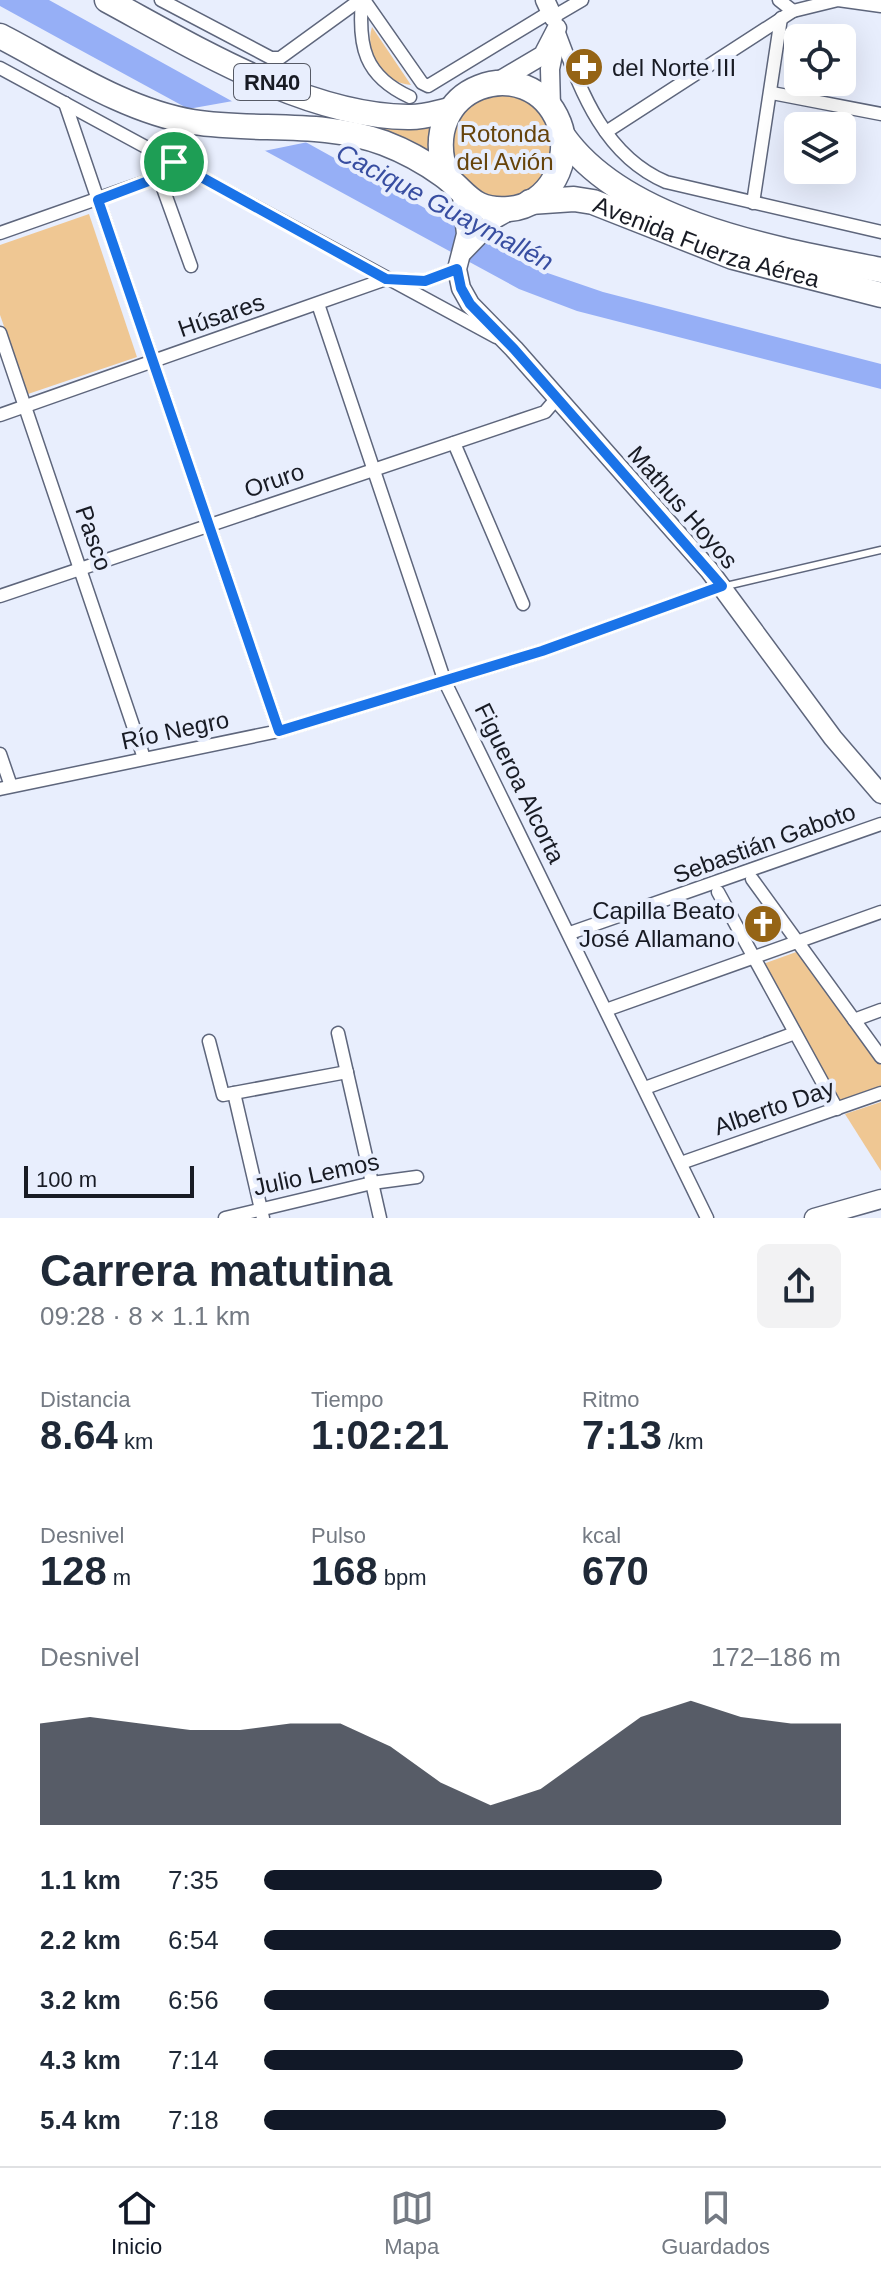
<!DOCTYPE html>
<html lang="es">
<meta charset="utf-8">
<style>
body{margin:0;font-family:Arial,sans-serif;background:#f2f2f3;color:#1f2937;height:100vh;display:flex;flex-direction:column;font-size:30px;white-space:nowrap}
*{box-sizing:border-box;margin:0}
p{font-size:26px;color:#747a83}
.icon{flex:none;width:44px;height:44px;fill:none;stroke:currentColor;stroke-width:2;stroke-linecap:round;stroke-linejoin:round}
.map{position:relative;height:1218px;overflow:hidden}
.drawer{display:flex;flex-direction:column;background:#fff;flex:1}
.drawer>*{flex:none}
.tools{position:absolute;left:784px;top:24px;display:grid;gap:16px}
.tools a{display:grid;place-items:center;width:72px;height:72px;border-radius:12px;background:#fff;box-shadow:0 8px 32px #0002;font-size:40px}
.scale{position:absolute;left:24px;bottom:20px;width:170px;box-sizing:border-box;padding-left:8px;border:4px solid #181b24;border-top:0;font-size:22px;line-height:28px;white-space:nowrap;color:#181b24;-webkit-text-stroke:6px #e8eefd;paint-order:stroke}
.pin{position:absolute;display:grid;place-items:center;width:68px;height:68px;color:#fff;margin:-34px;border:4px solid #fff;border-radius:50%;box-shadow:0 2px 8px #0007}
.round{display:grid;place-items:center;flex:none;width:84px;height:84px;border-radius:12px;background:#f2f2f3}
.head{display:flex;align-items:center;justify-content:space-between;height:136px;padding:0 40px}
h1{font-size:44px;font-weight:700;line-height:60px}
.metrics{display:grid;grid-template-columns:repeat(3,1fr);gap:12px;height:136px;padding:8px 40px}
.metrics div{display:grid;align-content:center}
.metrics b{font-size:40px;font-weight:700}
.metrics small{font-size:22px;font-weight:400}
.metrics p{font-size:22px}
.chart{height:224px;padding:16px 40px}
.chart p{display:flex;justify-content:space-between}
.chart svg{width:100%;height:144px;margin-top:8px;fill:#111827;opacity:.7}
ul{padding:0 40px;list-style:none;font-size:26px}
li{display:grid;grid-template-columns:128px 96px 1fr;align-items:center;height:60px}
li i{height:20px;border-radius:10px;background:#111827}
.tabs{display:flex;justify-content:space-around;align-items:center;height:112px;border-top:2px solid #e0e1e3;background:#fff;font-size:22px;color:#747a83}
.tabs a{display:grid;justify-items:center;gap:4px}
.tabs .selected{color:#111827}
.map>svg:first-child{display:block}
.green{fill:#efc793}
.water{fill:#96aff6}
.pier{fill:#e8eefd}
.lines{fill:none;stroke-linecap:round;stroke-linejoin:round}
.lane-casing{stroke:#5e667c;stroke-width:9}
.street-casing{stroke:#5e667c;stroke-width:15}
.secondary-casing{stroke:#5e667c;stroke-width:21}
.highway-casing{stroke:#5e667c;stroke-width:27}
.lane{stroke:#fff;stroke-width:6}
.street{stroke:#fff;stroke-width:12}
.secondary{stroke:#fff;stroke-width:18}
.highway{stroke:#fff;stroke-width:24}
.route-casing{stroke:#fff;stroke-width:16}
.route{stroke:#1a73e8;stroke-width:10}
.labels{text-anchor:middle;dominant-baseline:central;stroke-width:8;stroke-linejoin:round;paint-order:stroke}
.shield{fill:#e8eefd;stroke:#565a65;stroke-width:2}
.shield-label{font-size:22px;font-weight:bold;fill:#181b24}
.poi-label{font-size:24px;fill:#181b24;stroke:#e8eefd;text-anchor:start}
.park-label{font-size:24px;fill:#66430b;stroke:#e8eefd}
.street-label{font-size:24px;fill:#181b24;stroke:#e8eefd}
.water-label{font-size:26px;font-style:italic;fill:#384ea1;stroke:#e8eefd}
</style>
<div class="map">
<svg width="881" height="1218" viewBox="0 0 881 1218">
<rect width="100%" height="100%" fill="#e8eefd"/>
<!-- green -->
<g class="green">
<path d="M372 27 411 85C383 83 364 53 372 27Z"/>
<path d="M507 93 542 108 559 155 525 198C515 198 497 202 487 198 448 183 440 131 471 105 481 96 494 95 507 93Z"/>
<path d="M439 118 432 152 375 126Z"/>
<path d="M89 214 137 357 28 394 0 315V245Z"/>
<path d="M799 951 881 1065V1092L840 1106 763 964Z"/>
<path d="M881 1102V1171L845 1114Z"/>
</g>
<!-- water -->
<path class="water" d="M0 0H49L533 268 603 292 881 364V389L577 311 519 289 71 45 0 6Z"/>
<!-- pier -->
<path class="pier" d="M233 101 308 142 264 151 188 109Z"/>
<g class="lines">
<defs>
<path id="lane" d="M726 586 881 550"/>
<g id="street">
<path d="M161 0 271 58H280L360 0"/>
<path d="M362 0C358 46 364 76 410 97"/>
<path d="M364 0 422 83 428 86 550 12"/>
<path d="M582 0 553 17C577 79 598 153 666 182L881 232"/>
<path d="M779 0 793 11"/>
<path d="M0 68 496 337"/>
<path d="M772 93 881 114"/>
<path d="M65 103 279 731"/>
<path d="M606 132 793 11 838 0 881 6"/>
<path d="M159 177 191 266"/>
<path d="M753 203 781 18"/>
<path d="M0 233 159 177 174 162"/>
<path d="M318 304 445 682 707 1218"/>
<path d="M0 333 144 758"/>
<path d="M0 415 386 279 425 281 457 269"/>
<path d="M454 443 523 604"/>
<path d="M0 596 545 412 557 398"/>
<path d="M0 754 11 786"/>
<path d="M0 789 279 731 542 651 722 586"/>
<path d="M752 879 881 1057"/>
<path d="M718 892 837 1109"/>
<path d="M570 933 881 824"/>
<path d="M606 1010 881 912"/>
<path d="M854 1020 881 1010"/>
<path d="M338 1033 380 1218"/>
<path d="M209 1041 223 1095 347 1072"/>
<path d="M645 1088 795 1033"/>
<path d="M234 1093 263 1218"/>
<path d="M681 1163 881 1093"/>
<path d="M225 1218 372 1183 417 1177"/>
</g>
<g id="secondary">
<path d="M545 0 553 17"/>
<path d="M494 84 543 55 557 28"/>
<path d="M551 108 550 69 555 44"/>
<path d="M462 196 466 234 457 269 461 288 470 304 514 349 709 570 833 738 881 794"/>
<path d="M463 252 495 219 511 210"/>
<path d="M814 1218 881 1199"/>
</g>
<g id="highway">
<path d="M107 0C194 47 306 116 408 117 421 118 436 113 450 110"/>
<path d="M0 36C60 67 125 111 193 122 257 132 322 120 384 143 405 151 425 162 443 175 467 192 471 212 509 209 550 206 573 159 559 123 530 49 413 84 447 177"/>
<path d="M563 136C626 225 780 250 881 270"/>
<path id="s1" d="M530 202 574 199 593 202 733 257 881 295"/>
</g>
</defs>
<!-- lane casing -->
<use href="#lane" class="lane-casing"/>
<!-- street casing -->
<use href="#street" class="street-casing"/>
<!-- secondary casing -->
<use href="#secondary" class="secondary-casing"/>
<!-- highway casing -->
<use href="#highway" class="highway-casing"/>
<!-- lane -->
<use href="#lane" class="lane"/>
<!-- street -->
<use href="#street" class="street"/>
<!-- secondary -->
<use href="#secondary" class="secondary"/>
<!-- highway -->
<use href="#highway" class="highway"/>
</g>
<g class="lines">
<defs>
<path id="route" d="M174 162 386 279 425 281 457 269 461 288 470 304 514 349 722 586 542 651 279 731 98 200 159 177Z"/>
</defs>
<!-- route casing -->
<use href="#route" class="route-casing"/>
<!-- route -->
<use href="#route" class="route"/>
</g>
<!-- icons -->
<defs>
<symbol id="pharmacy-disc" viewBox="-11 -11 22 22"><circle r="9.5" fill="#956415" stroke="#e8eefd"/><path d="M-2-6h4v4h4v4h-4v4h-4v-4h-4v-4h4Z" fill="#fff"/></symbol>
<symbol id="church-disc" viewBox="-11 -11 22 22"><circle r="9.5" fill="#956415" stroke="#e8eefd"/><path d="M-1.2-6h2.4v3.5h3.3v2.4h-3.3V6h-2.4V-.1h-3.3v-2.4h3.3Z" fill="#fff"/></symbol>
</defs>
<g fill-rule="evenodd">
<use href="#pharmacy-disc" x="562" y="45" width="44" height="44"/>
<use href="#church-disc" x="741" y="902" width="44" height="44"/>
</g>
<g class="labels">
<!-- shield labels -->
<rect class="shield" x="234" y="64" width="76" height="36" rx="6"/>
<g class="shield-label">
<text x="272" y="82">RN40</text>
</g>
<!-- poi labels -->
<g class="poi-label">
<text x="612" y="67">del Norte III</text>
<text x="735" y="910" text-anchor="end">Capilla Beato<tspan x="735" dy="28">José Allamano</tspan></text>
</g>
<!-- park labels -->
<g class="park-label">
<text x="505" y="133">Rotonda<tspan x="505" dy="28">del Avión</tspan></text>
</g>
<!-- street labels -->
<g class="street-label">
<text stroke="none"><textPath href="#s1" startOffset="184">Avenida Fuerza Aérea</textPath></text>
<text transform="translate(221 315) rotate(-19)">Húsares</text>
<text transform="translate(274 480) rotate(-19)">Oruro</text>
<text transform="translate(683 507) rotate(49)">Mathus Hoyos</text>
<text transform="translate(94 538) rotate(71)">Pasco</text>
<text transform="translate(175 730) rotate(-12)">Río Negro</text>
<text transform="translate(520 783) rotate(64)">Figueroa Alcorta</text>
<text transform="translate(764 843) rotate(-20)">Sebastián Gaboto</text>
<text transform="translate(774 1107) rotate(-19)">Alberto Day</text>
<text transform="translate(316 1174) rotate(-12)">Julio Lemos</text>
</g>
<!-- water labels -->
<g class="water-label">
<text transform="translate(445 207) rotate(28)">Cacique Guaymallén</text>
</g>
</g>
</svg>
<div class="tools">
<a><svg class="icon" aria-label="locate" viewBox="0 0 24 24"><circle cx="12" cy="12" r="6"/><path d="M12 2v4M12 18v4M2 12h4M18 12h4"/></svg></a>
<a><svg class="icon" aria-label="layers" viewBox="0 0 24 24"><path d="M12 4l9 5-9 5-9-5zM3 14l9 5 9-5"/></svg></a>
</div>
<div class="scale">100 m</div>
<div class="pin" style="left:174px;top:162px;background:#1e9e55"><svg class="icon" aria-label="arrive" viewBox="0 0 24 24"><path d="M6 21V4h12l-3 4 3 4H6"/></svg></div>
</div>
<section class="drawer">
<div class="head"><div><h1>Carrera matutina</h1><p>09:28 · 8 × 1.1 km</p></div><a class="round"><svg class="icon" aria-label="share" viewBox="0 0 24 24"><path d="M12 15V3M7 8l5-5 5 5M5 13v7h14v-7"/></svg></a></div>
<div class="metrics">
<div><p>Distancia</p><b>8.64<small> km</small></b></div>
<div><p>Tiempo</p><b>1:02:21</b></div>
<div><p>Ritmo</p><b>7:13<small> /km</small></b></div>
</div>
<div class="metrics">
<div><p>Desnivel</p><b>128<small> m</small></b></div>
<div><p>Pulso</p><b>168<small> bpm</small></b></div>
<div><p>kcal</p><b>670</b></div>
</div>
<div class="chart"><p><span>Desnivel</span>172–186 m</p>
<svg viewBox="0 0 160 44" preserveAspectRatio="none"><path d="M0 44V13L10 11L20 13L30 15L40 15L50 13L60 13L70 20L80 31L90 38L100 33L110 22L120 11L130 6L140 11L150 13L160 13V44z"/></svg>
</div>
<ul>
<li><b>1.1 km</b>7:35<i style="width:69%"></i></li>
<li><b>2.2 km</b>6:54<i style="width:100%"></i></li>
<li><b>3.2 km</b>6:56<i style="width:98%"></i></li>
<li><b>4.3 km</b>7:14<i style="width:83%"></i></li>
<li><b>5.4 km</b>7:18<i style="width:80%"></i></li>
</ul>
</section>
<nav class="tabs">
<a class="selected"><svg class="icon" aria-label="home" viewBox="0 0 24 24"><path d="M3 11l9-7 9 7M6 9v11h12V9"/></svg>Inicio</a>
<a><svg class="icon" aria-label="map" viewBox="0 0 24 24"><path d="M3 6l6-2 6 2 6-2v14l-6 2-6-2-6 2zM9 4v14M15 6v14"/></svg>Mapa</a>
<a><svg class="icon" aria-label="saved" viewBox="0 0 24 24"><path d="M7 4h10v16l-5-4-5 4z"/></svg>Guardados</a>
</nav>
